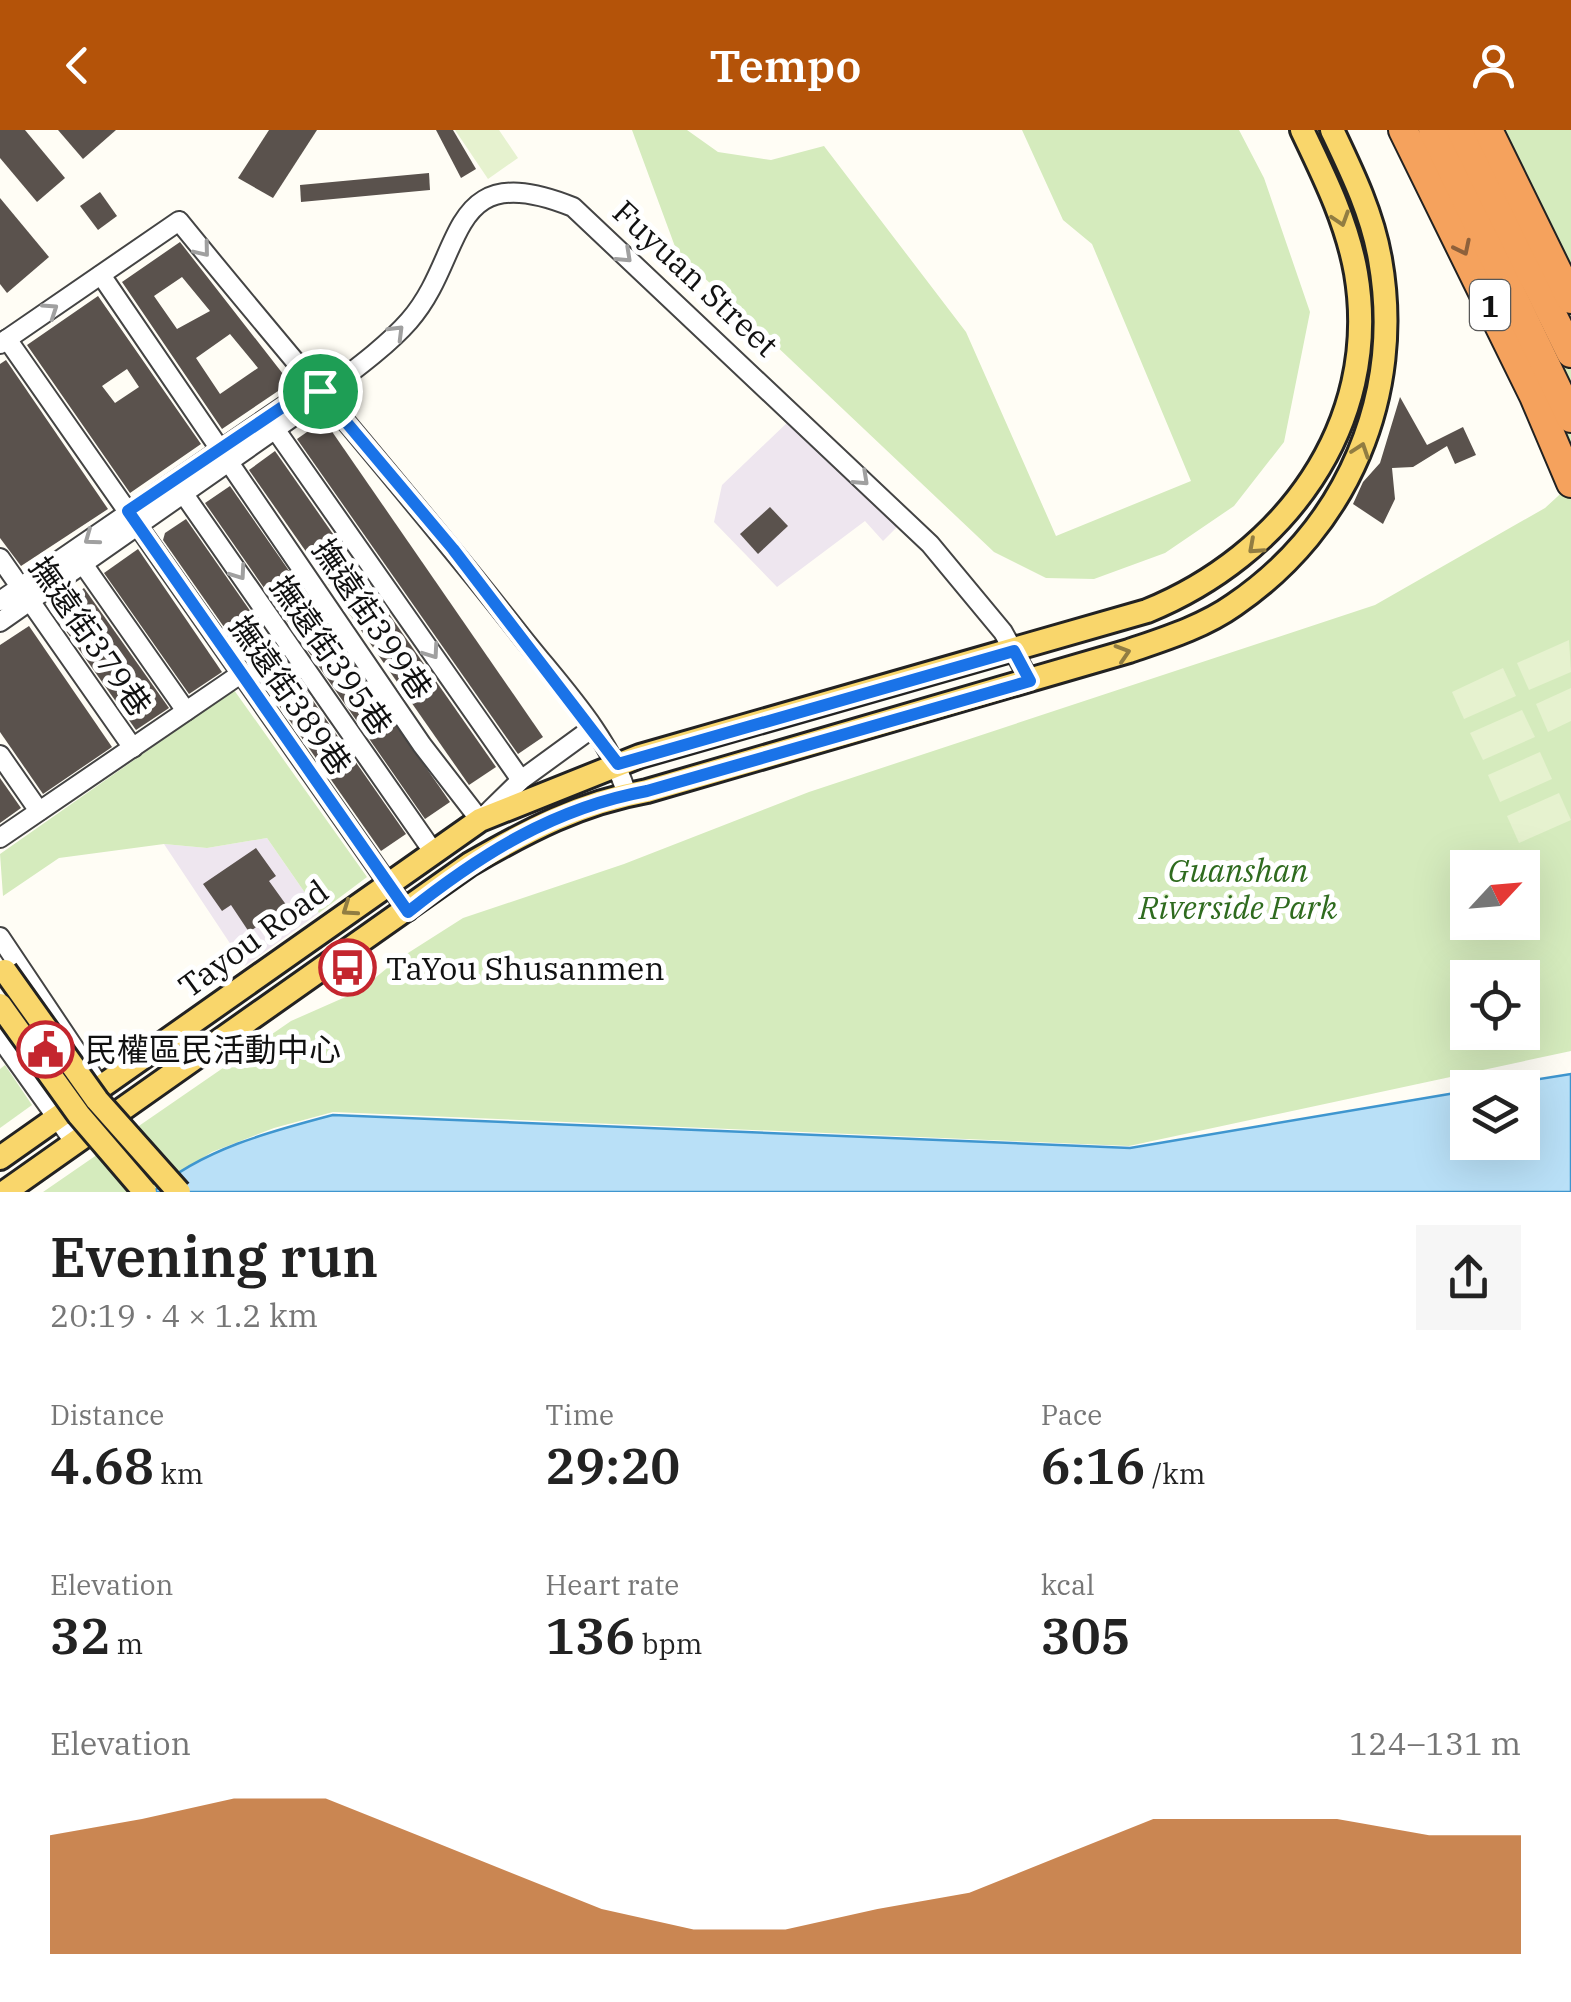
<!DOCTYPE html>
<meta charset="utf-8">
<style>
body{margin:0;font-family:"IBM Plex Serif","Noto Sans TC",serif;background:#f6f6f6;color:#222;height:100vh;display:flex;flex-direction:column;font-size:38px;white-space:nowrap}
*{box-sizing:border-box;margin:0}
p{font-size:32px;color:#767676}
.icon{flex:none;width:55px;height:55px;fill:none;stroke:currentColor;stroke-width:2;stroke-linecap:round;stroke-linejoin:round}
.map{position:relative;height:1062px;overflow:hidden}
.sheet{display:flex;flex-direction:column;background:#fff;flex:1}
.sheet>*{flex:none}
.needle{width:65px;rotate:64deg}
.controls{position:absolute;left:1450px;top:720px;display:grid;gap:20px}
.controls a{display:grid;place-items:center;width:90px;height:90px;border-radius:0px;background:#fff;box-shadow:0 10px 40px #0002;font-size:50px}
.pin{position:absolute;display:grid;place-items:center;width:85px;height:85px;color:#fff;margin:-42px;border:5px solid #fff;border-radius:50%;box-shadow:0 2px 10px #0007}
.round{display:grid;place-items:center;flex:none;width:105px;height:105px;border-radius:0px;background:#f6f6f6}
.headline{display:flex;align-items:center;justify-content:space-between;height:170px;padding:0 50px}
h1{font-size:55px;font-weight:600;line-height:75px}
.metrics{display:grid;grid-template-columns:repeat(3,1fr);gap:15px;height:170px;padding:10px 50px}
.metrics div{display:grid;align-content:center}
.metrics b{font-size:50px;font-weight:600}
.metrics small{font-size:28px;font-weight:400}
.metrics p{font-size:28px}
.chart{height:280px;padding:20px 50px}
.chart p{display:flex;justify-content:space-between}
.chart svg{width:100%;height:180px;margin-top:10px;fill:#b45309;opacity:.7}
header{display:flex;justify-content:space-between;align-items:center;height:130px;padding:0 50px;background:#b45309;color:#fff;font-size:45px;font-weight:600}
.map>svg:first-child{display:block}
.industrial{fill:#eee6ef}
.green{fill:#d5ebbd;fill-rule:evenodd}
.pitch{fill:#e6f2cf}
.water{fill:#b9e0f7;stroke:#3f96cf;stroke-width:2.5}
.building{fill:#5a524d;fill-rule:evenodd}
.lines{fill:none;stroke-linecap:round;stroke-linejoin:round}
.minor-casing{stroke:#444;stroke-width:22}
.major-casing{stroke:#222;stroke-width:28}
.highway-casing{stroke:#222;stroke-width:32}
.minor{stroke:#fff;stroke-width:18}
.major{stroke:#f9d66b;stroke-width:22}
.highway{stroke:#f5a25d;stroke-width:28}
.major-bridge-casing{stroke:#222;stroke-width:28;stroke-linecap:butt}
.major-bridge{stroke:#f9d66b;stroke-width:22}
.oneway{stroke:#917d42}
.oneway2{stroke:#8e613b}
.oneway3{stroke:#a0a0a0}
.route-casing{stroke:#fff;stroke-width:20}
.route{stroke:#1a73e8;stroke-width:12}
.labels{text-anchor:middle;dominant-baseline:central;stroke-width:10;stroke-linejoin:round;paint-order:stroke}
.shield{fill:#fff;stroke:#585858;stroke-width:2.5}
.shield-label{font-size:30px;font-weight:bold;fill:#111}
.street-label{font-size:32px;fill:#111;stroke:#fff}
.park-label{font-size:32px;font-style:italic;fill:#2f6b1f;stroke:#fff}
.poi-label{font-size:32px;fill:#111;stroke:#fff;text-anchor:start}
</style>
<header><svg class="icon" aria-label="back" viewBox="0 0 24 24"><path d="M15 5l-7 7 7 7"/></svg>Tempo<svg class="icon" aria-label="person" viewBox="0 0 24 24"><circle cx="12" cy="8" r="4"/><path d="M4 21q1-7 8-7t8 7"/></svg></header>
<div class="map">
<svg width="1571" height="1062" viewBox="0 0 1571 1062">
<rect width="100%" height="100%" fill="#fffdf5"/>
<!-- industrial -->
<g class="industrial">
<path d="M791 289 898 396 883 411 865 391 777 457 714 392 722 355Z"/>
<path d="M267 708 319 783 245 836 164 714 207 718Z"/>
</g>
<!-- green -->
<g class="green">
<path d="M632 0H687L718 22 771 30 824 16 966 202 1056 406 1191 351 1092 114 1063 90 1022 0H1239L1264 48 1310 182 1284 312 1234 376 1165 423 1094 449 1046 448 994 422 677 122Z"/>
<path d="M1444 0H1571V921L1129 1016 333 982 274 998 212 1022 149 1062H43L291 891 359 861 397 830 463 788 624 734 809 662 1375 475 1545 378 1569 356ZM1468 738H1522V792H1468ZM1468 848H1522V902H1468Z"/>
<path d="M234 560 367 747 319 783 267 708 207 718 164 714 59 728 3 766 0 724Z"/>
<path d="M5 935 32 975 0 998V939Z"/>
</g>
<!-- pitch -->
<g class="pitch">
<path d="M455 0H499L518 28 488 49Z"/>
<path d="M1569 510 1571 542 1529 560 1517 533Z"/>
<path d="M1503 538 1516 566 1464 589 1452 562Z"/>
<path d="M1571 558V591L1548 602 1536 574Z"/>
<path d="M1522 580 1535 607 1483 630 1470 603Z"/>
<path d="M1540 622 1552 649 1500 672 1488 645Z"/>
<path d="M1559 663 1571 690 1519 713 1507 686Z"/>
</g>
<!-- water -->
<path class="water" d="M1571 944V1062H153C202 1019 272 1001 333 985L1130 1018 1467 961 1468 1012H1522V958L1490 957Z"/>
<!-- building -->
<g class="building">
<path d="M0 0H25L65 48 37 72 0 28Z"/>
<path d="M58 0H116L83 29Z"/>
<path d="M269 0H317L273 68 238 48Z"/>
<path d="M436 0H453L476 39 461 48Z"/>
<path d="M429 43 430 60 301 72 300 55Z"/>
<path d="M100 62 117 86 98 100 80 76Z"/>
<path d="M0 68 49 127 7 163 0 154Z"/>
<path d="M180 112 290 253 222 299 122 152ZM182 147 210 181 177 199 154 166ZM230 204 258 238 220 264 196 228Z"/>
<path d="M98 166 201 314 130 363 27 215ZM127 239 139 257 115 273 102 256Z"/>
<path d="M6 230 108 379 21 436 0 408V234Z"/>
<path d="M1400 267 1427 315 1463 297 1476 325 1455 334 1447 316 1413 337 1392 338 1395 369 1383 394 1353 374 1363 352 1380 333Z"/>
<path d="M324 290 543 607 518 624 297 309Z"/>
<path d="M275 321 496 637 469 655 249 340Z"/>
<path d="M230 356 450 672 425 689 205 373Z"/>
<path d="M770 377 788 396 758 424 740 404Z"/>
<path d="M186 389 406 704 381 721 163 410 165 403Z"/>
<path d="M138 419 222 542 189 564 104 443Z"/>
<path d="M84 458 169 578 136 600 52 481Z"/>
<path d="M29 496 112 617 43 664 0 602V515Z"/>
<path d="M0 648 21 678 0 693Z"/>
<path d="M256 718 276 746 269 751 287 776 249 802 231 775 222 781 203 754Z"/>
</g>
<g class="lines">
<defs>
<g id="minor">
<path d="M101 145 422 615 480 690 521 650 591 599"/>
<path d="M7 209 408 782"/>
<path d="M0 214 179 91C291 229 408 362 518 502 556 551 610 605 627 665"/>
<path d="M275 299 521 650"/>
<path d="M183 363 432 720"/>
<path d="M0 428 133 618"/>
<path d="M83 434 186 581"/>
<path d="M0 471 287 274 315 263"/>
<path d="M0 492 297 284C331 256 381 223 409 191 467 125 444 25 573 77L930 414 1003 502 1030 551"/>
<path d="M0 625 39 681"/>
<path d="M0 708 239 545"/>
<path d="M0 807 97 952"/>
<path d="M0 908 75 1013"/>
</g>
<g id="major">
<path d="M0 1028 480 690 640 626 1147 481C1282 426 1382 296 1356 143 1347 92 1324 46 1302 0"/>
<path d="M5 1062 470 734C529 700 580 673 647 661L1129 521C1164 509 1203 497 1234 475 1348 397 1404 265 1380 129 1372 83 1352 42 1332 0"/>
</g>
<g id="highway">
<path d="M1403 0 1534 266 1571 353"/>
<path d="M1433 0 1571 288"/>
<path d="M1461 0 1571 223"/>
<path d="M1488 0 1571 169"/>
</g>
</defs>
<!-- minor casing -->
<use href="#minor" class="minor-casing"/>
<!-- major casing -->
<use href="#major" class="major-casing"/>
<!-- highway casing -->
<use href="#highway" class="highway-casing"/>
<!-- minor -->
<use href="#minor" class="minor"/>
<!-- major -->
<use href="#major" class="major"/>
<!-- highway -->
<use href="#highway" class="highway"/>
<defs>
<g id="major-bridge">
<path d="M5 841 97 970 179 1062"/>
<path d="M0 875 79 985 145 1062"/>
</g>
</defs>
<!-- major-bridge casing -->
<use href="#major-bridge" class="major-bridge-casing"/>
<!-- major-bridge -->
<use href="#major-bridge" class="major-bridge"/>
</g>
<!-- one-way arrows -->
<defs><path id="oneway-chevron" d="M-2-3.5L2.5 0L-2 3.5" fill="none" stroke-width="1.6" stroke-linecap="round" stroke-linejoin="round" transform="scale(2.5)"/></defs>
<g class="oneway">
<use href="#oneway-chevron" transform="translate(1341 89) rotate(72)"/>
<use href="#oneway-chevron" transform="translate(1361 320) rotate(-71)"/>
<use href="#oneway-chevron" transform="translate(1255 417) rotate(138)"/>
<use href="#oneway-chevron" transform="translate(1123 523) rotate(-18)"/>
<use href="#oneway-chevron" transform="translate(349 779) rotate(145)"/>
</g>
<use class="oneway2" href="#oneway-chevron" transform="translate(1463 118) rotate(64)"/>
<g class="oneway3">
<use href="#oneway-chevron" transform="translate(203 120) rotate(51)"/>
<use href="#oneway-chevron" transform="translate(625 126) rotate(43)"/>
<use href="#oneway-chevron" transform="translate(51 180) rotate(-34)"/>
<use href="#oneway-chevron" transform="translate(397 202) rotate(-45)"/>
<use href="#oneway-chevron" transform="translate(862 349) rotate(43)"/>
<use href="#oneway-chevron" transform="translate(91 408) rotate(144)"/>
<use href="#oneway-chevron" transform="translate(239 443) rotate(55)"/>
<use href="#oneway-chevron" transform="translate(432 522) rotate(55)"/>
</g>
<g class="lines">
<defs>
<path id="route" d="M320 261 453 419 618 634 1014 521 1030 551 647 661C554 678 481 724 408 782L128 381 287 274Z"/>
</defs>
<!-- route casing -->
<use href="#route" class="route-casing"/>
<!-- route -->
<use href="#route" class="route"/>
</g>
<!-- icons -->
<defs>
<symbol id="bus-ring" viewBox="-11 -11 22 22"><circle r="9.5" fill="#fff" stroke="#c4262e" stroke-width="1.5"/><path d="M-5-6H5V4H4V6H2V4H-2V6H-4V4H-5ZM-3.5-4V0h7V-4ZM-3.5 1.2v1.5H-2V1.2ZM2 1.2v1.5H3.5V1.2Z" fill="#c4262e"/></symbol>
<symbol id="civic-ring" viewBox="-11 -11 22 22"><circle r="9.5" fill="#fff" stroke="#c4262e" stroke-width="1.5"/><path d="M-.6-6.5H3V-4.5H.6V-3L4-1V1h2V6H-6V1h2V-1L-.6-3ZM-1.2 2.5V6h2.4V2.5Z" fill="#c4262e"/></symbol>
</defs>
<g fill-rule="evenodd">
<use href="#bus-ring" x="316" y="806" width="63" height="63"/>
<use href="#civic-ring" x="14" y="888" width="63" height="63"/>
</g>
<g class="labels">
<!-- shield labels -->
<rect class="shield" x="1470" y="150" width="40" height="50" rx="8"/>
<g class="shield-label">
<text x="1490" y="175">1</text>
</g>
<!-- street labels -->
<g class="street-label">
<text transform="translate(696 148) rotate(43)">Fuyuan Street</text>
<text transform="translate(373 489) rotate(56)">撫遠街399巷</text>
<text transform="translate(91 506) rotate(55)">撫遠街379巷</text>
<text transform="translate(332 525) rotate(55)">撫遠街395巷</text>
<text transform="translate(291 565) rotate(55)">撫遠街389巷</text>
<text transform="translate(253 808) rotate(-36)">Tayou Road</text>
</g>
<!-- park labels -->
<g class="park-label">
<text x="1238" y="740">Guanshan<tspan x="1238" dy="37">Riverside Park</tspan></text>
</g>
<!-- poi labels -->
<g class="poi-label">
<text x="386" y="838">TaYou Shusanmen</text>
<text x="85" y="919">民權區民活動中心</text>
</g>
</g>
</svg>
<div class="controls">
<a><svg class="needle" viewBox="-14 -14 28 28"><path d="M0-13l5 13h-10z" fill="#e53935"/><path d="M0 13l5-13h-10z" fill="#767676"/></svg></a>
<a><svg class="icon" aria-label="locate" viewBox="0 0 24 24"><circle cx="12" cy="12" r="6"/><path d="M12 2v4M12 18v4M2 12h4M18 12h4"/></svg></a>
<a><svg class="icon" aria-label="layers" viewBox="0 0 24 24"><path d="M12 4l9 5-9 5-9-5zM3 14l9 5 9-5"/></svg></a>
</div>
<div class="pin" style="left:320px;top:261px;background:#1e9e55"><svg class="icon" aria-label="arrive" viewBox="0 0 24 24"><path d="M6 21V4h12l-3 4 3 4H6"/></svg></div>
</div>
<section class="sheet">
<div class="headline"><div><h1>Evening run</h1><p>20:19 · 4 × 1.2 km</p></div><a class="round"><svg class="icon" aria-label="share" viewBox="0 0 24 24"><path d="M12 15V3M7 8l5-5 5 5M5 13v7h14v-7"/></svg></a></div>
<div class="metrics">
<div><p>Distance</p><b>4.68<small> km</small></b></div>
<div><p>Time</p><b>29:20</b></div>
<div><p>Pace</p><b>6:16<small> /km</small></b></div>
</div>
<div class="metrics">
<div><p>Elevation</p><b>32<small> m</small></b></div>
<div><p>Heart rate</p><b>136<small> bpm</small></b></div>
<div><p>kcal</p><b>305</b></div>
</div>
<div class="chart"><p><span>Elevation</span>124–131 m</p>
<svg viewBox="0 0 160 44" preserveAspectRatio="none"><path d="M0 44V15L10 11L20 6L30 6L40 15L50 24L60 33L70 38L80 38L90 33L100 29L110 20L120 11L130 11L140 11L150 15L160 15V44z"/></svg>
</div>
</section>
